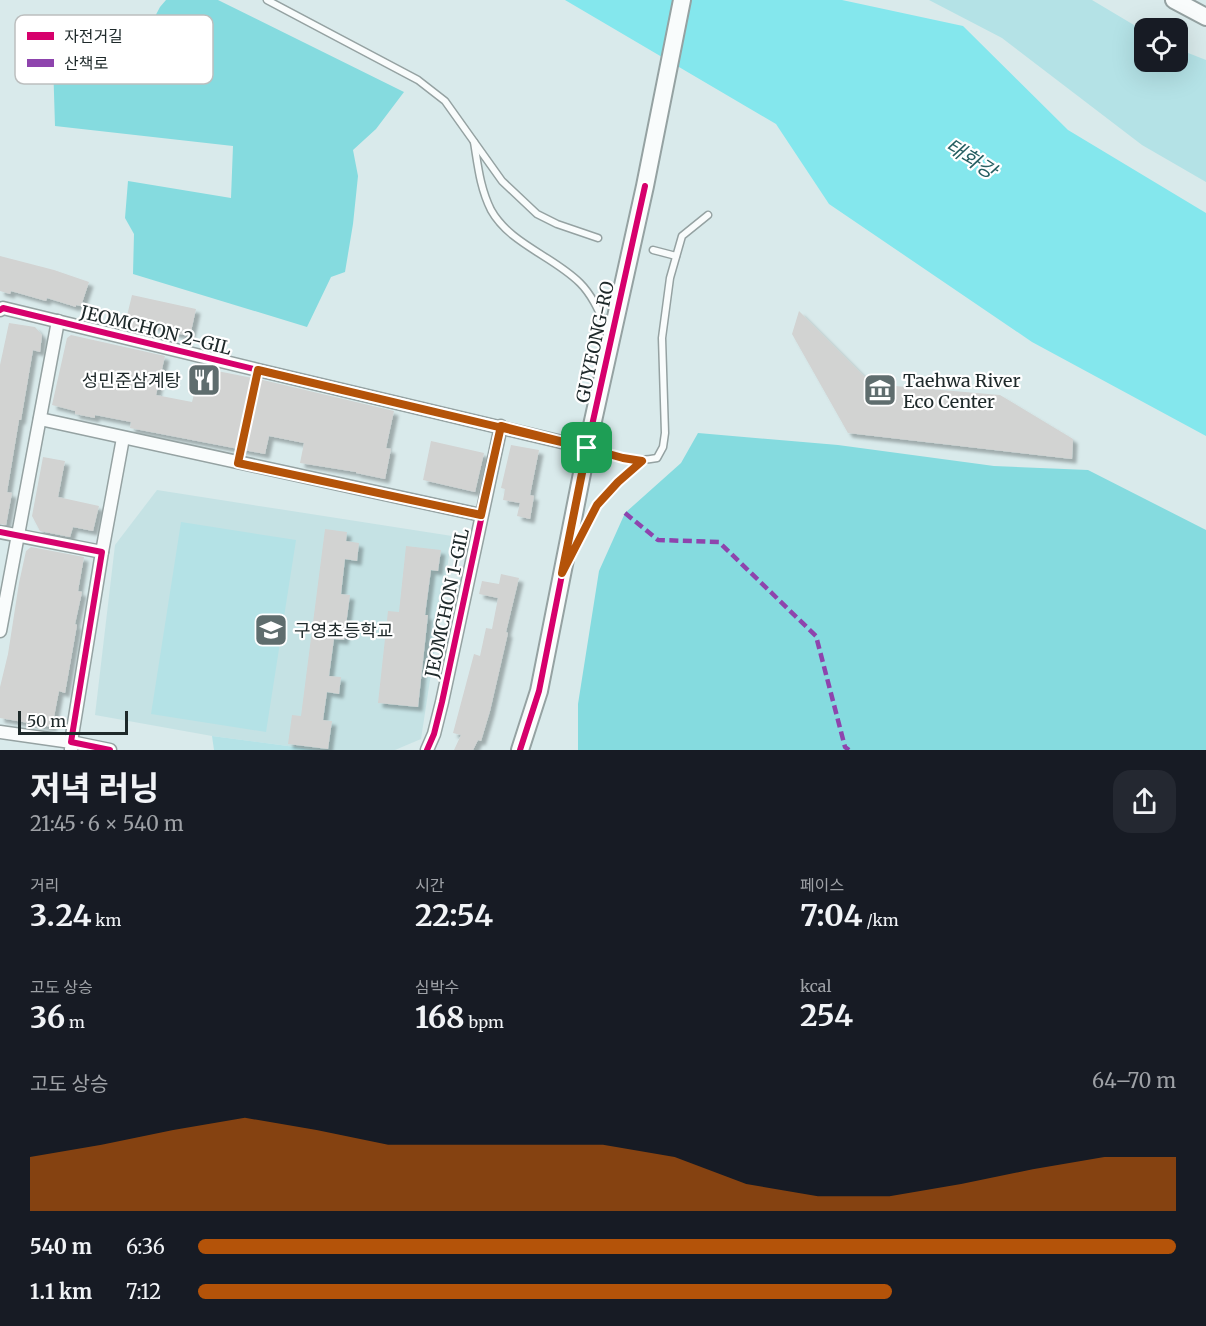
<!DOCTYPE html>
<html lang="ko">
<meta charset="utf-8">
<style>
body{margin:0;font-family:Merriweather,"Noto Sans KR",serif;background:#242831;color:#f1f3f6;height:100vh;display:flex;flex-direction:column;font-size:22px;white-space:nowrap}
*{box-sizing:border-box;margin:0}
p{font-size:20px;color:#9ea1a6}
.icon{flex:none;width:33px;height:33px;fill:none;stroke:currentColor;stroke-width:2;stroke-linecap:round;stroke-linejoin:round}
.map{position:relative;height:750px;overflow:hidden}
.panel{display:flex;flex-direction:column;background:#171b24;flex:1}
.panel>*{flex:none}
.buttons{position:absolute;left:1134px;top:18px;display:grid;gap:12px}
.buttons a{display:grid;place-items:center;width:54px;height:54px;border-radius:12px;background:#171b24;box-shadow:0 6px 24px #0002;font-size:30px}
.scale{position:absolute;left:18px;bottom:15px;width:110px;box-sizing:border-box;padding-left:6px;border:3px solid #1e292a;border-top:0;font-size:16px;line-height:21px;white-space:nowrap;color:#1e292a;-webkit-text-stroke:4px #fff;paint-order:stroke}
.pin{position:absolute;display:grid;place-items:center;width:51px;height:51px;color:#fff;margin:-26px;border-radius:12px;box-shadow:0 3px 9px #0006}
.round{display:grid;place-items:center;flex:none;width:63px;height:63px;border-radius:18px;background:#242831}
.summary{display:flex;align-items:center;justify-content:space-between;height:102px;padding:0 30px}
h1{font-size:33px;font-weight:700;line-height:45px}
.stats{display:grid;grid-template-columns:repeat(3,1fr);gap:9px;height:102px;padding:6px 30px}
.stats div{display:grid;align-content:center}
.stats b{font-size:30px;font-weight:700}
.stats small{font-size:16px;font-weight:400}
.stats p{font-size:16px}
.chart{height:168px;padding:12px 30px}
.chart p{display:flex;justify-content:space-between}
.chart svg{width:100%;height:108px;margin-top:6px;fill:#b45309;opacity:.7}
ul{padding:0 30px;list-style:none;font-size:20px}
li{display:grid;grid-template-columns:96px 72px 1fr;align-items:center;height:45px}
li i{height:15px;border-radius:8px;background:#b45309}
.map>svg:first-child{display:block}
.built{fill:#c5e2e4}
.green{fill:#b4e2e6}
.forest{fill:#85dbdf}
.water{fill:#84e7ed}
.building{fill:#d2d3d2;filter:url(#shadow)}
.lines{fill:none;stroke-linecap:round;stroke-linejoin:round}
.lane-casing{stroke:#95a2a2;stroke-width:9}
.street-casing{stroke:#95a2a2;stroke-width:15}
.secondary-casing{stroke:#95a2a2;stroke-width:20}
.path{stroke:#c4c9ca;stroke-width:2;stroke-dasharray:3 3;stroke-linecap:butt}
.lane{stroke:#f9fcfc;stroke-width:6}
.street{stroke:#f9fcfc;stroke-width:12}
.secondary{stroke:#f9fcfc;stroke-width:16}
.quiet{stroke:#8e44ad;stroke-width:4.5;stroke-dasharray:9 4.5;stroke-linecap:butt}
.cycleway-casing{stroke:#fff;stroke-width:10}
.cycleway{stroke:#d6006c;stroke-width:6}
.route-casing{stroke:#fff;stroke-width:12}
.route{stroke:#b45309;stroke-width:8}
.labels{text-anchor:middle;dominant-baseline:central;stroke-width:4.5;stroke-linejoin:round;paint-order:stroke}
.street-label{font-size:18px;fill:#1e292a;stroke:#fff}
.poi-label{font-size:18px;fill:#1e292a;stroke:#fff;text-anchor:start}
.water-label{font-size:20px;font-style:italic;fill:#255e61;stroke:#fff}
.key{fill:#fff;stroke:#bcbfbf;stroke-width:1.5}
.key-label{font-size:16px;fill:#1e292a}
</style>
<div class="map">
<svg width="1206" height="750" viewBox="0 0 1206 750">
<defs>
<filter id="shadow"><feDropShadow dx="4.5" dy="4.5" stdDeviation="1.5" flood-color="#0004"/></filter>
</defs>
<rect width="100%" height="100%" fill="#d9eaeb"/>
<!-- built -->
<path class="built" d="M157 490 452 536 421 739 395 750H318L212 736 95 715 115 545Z"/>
<!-- green -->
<g class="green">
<path d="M929 0H1092L1144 31V62H1178V49L1206 60V182L1142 145 1002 38Z"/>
<path d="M181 522 296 540 266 732 151 714Z"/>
<path d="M212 736 318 750H214Z"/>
</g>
<!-- forest -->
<g class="forest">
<path d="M166 0H218L404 92 376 129 353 150 358 176 353 224 345 272 331 277 307 327 133 274 134 234 125 218 128 181 231 198 233 146 55 126 53 61 131 62 160 7Z"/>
<path d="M698 433 838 445 994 466 1088 470 1206 530V750H578V704L599 571 625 513 681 463Z"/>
</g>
<!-- water -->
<path class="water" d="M565 0H842L963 26 1068 130 1206 213V436L1032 342 829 204 776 124Z"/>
<!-- building -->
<g class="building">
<path d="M0 256 54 270 89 282 81 306 76 305V307L47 298 46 301 11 291 10 294 0 291Z"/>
<path d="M132 295 196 309 190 336 165 331V329L143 323 135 332 127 330 128 325 125 324Z"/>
<path d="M799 311 872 384 1000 395 1073 439 1072 459 848 433 792 334Z"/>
<path d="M9 323 35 327 42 335 40 352 33 350 21 420H19L7 492 12 493 6 525 0 524V365Z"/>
<path d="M71 335 165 356 156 395 192 402 199 375 210 378 212 370 263 380 394 411 386 448 391 449 385 479 356 473V472L300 463 304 443 269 436 265 454 130 428 131 422 95 415V418L75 414V411L52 405 67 338Z"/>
<path d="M431 441 484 453 475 492 423 480Z"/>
<path d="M511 445 539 450 530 495 534 496 530 519 517 516 520 503 503 500 505 489 501 488Z"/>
<path d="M43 457 65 461 58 497 99 506 93 531 73 527 70 537 40 531 32 516Z"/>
<path d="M325 529 347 532 346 541 359 543 357 561 345 559 341 594 350 595 344 640 334 639 329 676 341 677 339 694 327 692 323 720 332 721 328 749 288 744 292 715 301 716Z"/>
<path d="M406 546 441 550 438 571 431 570 425 615H428L418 707 378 703 388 611 399 612Z"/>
<path d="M31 547 84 557 78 591 82 592 75 624 77 625 65 693 59 691 52 727 0 718V687L8 654 19 583 26 551Z"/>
<path d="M501 574 519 578 506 632 508 633 490 711 481 741 478 740 473 750H454L461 735 453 733 474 654 480 656 486 628 492 629 498 598 479 594 482 581 499 584Z"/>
</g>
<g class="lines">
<defs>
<g id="lane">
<path d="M267 0 418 80 445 101 502 181 537 214 557 224 598 238"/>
<path d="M474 142C478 166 480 188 491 210 510 244 553 256 580 283 593 296 600 314 608 331"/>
<path d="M653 250 676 256"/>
<path d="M589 448C612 456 633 463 657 458L663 447 665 433 662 338 670 278 682 236 708 215"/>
<path d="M573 554 597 505 618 482 642 461"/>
</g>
<g id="street">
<path d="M0 310 3 308 258 370 587 448"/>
<path d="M40 419 481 515"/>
<path d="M0 532 102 552 71 742 110 750"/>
<path d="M102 552 123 438"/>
<path d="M0 631 58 321"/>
<path d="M0 732 71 742V750"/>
<path d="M427 750 434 734 442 702 501 426"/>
</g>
<g id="secondary">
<path d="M1174 0 1206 17"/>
<path d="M520 750 539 691 587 448 645 186 682 0"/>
</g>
</defs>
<!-- lane casing -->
<use href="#lane" class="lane-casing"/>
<!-- street casing -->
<use href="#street" class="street-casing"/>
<!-- secondary casing -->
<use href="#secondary" class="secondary-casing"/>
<!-- path -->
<path class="path" d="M241 450 255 382"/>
<!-- lane -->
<use href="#lane" class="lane"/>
<!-- street -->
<use href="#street" class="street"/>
<!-- secondary -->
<use href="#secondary" class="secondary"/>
<!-- quiet -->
<path class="quiet" d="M625 513 658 540 719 542 816 636 845 747 849 750"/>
<defs>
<g id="cycleway">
<path d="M0 310 3 308 258 370 587 448"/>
<path d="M0 532 102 552 71 742 110 750"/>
<path d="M427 750 434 734 442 702 501 426"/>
<path d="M520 750 539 691 587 448 645 186"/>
</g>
</defs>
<!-- cycleway casing -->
<use href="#cycleway" class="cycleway-casing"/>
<!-- cycleway -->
<use href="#cycleway" class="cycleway"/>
</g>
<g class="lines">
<defs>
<path id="route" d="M587 448 501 426 481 515 238 463 258 370 587 448 562 573 597 505 618 482 642 461 623 458 587 448"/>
</defs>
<!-- route casing -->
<use href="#route" class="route-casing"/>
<!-- route -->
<use href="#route" class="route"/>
</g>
<!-- icons -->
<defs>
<symbol id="restaurant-square" viewBox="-11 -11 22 22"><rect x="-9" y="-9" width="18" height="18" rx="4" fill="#5f6d6e" stroke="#fff"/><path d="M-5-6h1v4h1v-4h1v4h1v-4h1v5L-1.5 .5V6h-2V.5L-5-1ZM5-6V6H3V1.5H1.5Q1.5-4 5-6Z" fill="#fff"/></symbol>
<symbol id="museum-square" viewBox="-11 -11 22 22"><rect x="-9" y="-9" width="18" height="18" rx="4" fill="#5f6d6e" stroke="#fff"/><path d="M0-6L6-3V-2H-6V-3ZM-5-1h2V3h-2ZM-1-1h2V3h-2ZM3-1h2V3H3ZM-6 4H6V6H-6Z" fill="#fff"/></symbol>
<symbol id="school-square" viewBox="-11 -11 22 22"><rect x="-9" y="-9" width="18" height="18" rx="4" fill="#5f6d6e" stroke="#fff"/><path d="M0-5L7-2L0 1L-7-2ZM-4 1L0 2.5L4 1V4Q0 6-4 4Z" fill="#fff"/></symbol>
</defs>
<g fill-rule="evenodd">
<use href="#restaurant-square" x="185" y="361" width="38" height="38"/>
<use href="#museum-square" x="861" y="371" width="38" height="38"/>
<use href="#school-square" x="252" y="611" width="38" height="38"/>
</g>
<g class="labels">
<!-- street labels -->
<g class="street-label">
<text transform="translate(156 330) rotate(14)">JEOMCHON 2-GIL</text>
<text transform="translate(595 342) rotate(-78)">GUYEONG-RO</text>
<text transform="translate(447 603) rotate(-78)">JEOMCHON 1-GIL</text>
</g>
<!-- poi labels -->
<g class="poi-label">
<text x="181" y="380" text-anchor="end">성민준삼계탕</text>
<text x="903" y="380">Taehwa River<tspan x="903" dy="21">Eco Center</tspan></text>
<text x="294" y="630">구영초등학교</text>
</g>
<!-- water labels -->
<g class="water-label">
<text transform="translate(971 158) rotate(33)">태화강</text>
</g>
</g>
<!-- legend -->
<rect x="15" y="15" width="198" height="69" rx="9" class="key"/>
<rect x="27" y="32" width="27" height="8" fill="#d6006c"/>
<rect x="27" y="59" width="27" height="8" fill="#8e44ad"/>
<g class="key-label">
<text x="64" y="42">자전거길</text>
<text x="64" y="69">산책로</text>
</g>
</svg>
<div class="buttons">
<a><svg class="icon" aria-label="locate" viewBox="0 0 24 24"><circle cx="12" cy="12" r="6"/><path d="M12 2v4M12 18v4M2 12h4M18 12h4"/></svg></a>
</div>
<div class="scale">50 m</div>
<div class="pin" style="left:587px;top:448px;background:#1e9e55"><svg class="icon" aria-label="arrive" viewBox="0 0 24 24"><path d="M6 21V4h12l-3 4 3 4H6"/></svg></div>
</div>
<section class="panel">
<div class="summary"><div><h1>저녁 러닝</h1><p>21:45 · 6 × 540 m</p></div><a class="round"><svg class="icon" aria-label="share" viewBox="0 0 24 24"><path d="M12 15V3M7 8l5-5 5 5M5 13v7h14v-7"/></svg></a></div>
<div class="stats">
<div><p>거리</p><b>3.24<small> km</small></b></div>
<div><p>시간</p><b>22:54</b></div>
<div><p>페이스</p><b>7:04<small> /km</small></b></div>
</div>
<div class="stats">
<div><p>고도 상승</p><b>36<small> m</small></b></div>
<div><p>심박수</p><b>168<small> bpm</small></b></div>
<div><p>kcal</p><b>254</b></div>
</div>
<div class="chart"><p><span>고도 상승</span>64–70 m</p>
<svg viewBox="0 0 160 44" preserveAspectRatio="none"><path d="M0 44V22L10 17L20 11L30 6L40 11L50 17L60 17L70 17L80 17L90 22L100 33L110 38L120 38L130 33L140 27L150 22L160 22V44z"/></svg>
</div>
<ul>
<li><b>540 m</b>6:36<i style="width:100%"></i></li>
<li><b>1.1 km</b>7:12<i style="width:71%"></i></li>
</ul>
</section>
